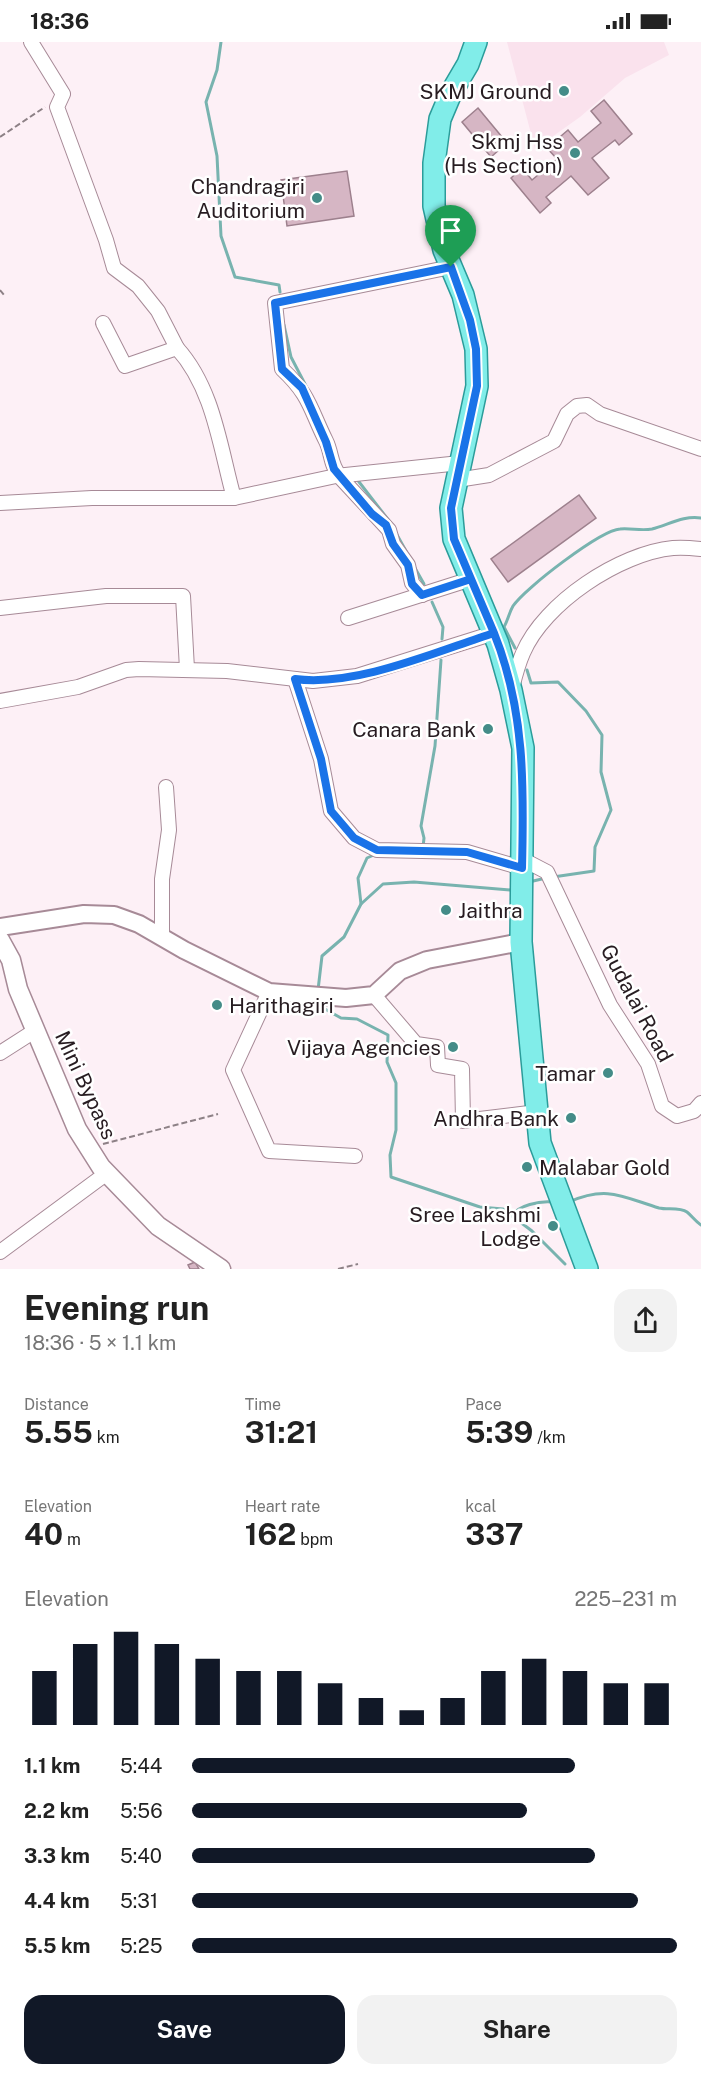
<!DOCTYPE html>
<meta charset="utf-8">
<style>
body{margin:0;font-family:"Public Sans",sans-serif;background:#f2f2f2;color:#222;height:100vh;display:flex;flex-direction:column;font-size:22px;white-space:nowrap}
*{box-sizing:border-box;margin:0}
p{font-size:20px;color:#767676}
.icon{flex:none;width:33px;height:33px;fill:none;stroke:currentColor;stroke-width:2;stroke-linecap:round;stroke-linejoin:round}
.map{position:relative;height:1227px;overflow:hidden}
.side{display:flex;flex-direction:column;background:#fff;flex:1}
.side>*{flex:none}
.pin{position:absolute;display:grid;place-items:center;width:51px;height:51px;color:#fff;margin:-62px -26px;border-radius:50% 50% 50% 0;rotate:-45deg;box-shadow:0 0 6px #0007}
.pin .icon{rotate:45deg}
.round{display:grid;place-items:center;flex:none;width:63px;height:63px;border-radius:18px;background:#f2f2f2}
.headline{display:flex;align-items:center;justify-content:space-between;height:102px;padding:0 24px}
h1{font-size:33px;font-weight:700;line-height:45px}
.figures{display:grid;grid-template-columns:repeat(3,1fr);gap:9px;height:102px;padding:6px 24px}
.figures div{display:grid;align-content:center}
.figures b{font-size:30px;font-weight:700}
.figures small{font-size:16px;font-weight:400}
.figures p{font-size:16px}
.chart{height:168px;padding:12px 24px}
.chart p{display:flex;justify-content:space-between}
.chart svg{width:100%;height:108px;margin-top:6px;stroke:#111827;stroke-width:6}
.action{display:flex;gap:12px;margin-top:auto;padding:12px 24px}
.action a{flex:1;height:69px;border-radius:18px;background:#111827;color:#fff;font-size:24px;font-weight:700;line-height:69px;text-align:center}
.action a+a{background:#f2f2f2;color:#222}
ul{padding:0 24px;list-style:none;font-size:20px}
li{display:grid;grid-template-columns:96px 72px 1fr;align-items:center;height:45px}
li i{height:15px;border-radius:8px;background:#111827}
.status{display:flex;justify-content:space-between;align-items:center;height:42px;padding:0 30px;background:#fff;direction:ltr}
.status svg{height:16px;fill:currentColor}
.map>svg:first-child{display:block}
.built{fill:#fae2ed}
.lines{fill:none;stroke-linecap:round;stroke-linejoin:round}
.stream{stroke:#78b3af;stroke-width:3}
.building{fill:#d6b6c4;stroke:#9d808d;stroke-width:1.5}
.minor-casing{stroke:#a78a97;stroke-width:16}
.tertiary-casing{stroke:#a78a97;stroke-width:20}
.secondary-casing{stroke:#a78a97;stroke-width:21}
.primary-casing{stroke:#2b9c9a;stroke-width:24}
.path{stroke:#8d8186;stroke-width:2;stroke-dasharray:6 3;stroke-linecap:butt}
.minor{stroke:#fff;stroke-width:14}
.tertiary{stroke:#fff;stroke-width:16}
.secondary{stroke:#fff;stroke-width:18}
.primary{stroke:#81ede9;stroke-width:21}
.route-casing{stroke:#fff;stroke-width:12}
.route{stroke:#1a73e8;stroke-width:8}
.poi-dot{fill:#448c88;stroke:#fff;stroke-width:2}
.labels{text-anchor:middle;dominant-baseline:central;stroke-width:5;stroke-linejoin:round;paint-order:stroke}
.poi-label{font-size:21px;fill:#271c21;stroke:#fff;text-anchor:end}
.street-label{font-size:21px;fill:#271c21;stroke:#fff}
</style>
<div class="status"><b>18:36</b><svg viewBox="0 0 49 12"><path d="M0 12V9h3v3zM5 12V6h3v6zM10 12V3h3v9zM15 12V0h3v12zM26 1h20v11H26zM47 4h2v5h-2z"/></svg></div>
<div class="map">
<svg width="701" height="1227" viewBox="0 0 701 1227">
<rect width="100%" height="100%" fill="#fdf0f6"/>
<!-- built -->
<path class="built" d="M507 0H664L669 13 625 36 580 75 535 107Z"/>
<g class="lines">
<!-- stream -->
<g class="stream">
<path d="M221 0 217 28 206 60 217 114 221 194 235 235 279 243 280 250"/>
<path d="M284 283 291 315 306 344"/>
<path d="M356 436 390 480"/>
<path d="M396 491 406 509"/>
<path d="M415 526 424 542"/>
<path d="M432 560 443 585 442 597"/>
<path d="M515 606 504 585C508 578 509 571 513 564 525 546 601 488 620 487 631 486 641 489 652 487 668 483 684 473 701 476"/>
<path d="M527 628 531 641 558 640 586 669 602 693 601 730 611 768 595 805 594 829 553 835"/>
<path d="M423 805 424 796 421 784 435 704 441 618"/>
<path d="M529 840 546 836"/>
<path d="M361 862 358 836 367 816 376 812"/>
<path d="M318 948 322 914 344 895 361 862 383 842 414 840 510 848 515 846"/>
<path d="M322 960 325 967 341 976 357 977 388 993 387 1020 396 1041V1088L390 1113 391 1135 480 1165 503 1167 532 1189 565 1222"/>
<path d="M569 1160C607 1143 623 1155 659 1166 667 1168 680 1165 687 1170 692 1174 695 1179 701 1183"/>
<path d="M512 1174C518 1163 540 1159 552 1160"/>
</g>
</g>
<!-- building -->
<g class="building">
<path d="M604 58 632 92 619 103 615 98 592 116 609 136 588 153 571 134 546 155 551 161 540 171 511 136 522 126 532 138 557 117 547 106 568 88 578 100 601 81 591 69Z"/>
<path d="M478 66 507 101 491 115 462 80Z"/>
<path d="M347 129 354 174 287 184 281 138Z"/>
<path d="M579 453 596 476 508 540 491 517Z"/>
<path d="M195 1220 199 1227H190L188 1223Z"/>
</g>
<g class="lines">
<defs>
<g id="minor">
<path d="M31 0 63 52 57 65 106 198 114 226 138 244 158 269 177 306"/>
<path d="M103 281 125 324 177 306C214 347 220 406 234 456"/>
<path d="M339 434 389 488 393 502 408 523 412 541 422 553"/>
<path d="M340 434C330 423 332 411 326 399 310 367 310 353 282 327L275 261 451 225"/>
<path d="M457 438 489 433 554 399 567 372 577 364 587 363 600 372 701 407"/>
<path d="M0 461 92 456H234L336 434 460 421"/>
<path d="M0 566 106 554H183L187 627"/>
<path d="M348 576 471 537"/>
<path d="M295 637 321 717 331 769 354 796 377 808 467 810 522 826"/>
<path d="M512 646C515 634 518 622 523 611 544 561 620 511 673 506 682 505 692 506 701 507"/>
<path d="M0 659 78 645 126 628 139 627 227 629 313 639 357 634 494 591"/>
<path d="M522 817 547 830 610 963 648 1022 662 1064 677 1074 694 1069 701 1061"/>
<path d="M162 895V837L169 788 166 745"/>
<path d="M269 950 233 1028 269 1109 355 1114"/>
<path d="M374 953 416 1002 437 1005 438 1023 462 1027 463 1079 537 1070"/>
<path d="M0 1011 36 988"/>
<path d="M0 1210 107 1131"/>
</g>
<path id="tertiary" d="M0 885 84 872 114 873 139 882 184 908 269 950 346 956 374 953 400 929 427 918 521 900"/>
<path id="secondary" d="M0 898 11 918 18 947 77 1087 101 1125 158 1184 221 1227"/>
<path id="primary" d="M476 0 468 22 451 51 440 77 434 121V164L444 208 463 253 476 307 477 344 451 466 454 497 498 602 511 648 523 706 521 900 540 1101 587 1227"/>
</defs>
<!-- minor casing -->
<use href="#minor" class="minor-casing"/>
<!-- tertiary casing -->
<use href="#tertiary" class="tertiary-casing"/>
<!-- secondary casing -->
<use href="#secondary" class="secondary-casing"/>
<!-- primary casing -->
<use href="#primary" class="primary-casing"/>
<!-- path -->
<g class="path">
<path d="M0 95 45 65"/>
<path d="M0 248 4 253"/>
<path d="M103 1102 218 1072"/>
<path d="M338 1227 358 1222"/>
</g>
<!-- minor -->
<use href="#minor" class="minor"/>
<!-- tertiary -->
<use href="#tertiary" class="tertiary"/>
<!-- secondary -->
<use href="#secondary" class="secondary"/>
<!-- primary -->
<use href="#primary" class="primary"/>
</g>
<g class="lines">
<defs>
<path id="route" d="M451 225 470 278 476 307 477 344 451 466 454 497 494 591C525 668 524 744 522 826L467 810 377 808 354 796 331 769 321 717 295 637C356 645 435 610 494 591L471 537 422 553 412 542 408 523 393 502 386 483 372 472 334 427 326 400 302 346 282 327 275 261 451 225"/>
</defs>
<!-- route casing -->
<use href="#route" class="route-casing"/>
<!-- route -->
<use href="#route" class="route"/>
</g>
<!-- markers -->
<g class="poi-dot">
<circle cx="564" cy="49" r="6"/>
<circle cx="575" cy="111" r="6"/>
<circle cx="317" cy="156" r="6"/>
<circle cx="488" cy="687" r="6"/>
<circle cx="446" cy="868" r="6"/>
<circle cx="217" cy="963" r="6"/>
<circle cx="453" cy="1005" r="6"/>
<circle cx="608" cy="1031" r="6"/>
<circle cx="571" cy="1076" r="6"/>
<circle cx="527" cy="1125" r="6"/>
<circle cx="553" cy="1184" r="6"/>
</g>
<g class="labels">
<!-- poi labels -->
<g class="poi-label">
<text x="552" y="49">SKMJ Ground</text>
<text x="563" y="99">Skmj Hss<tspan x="563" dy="24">(Hs Section)</tspan></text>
<text x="305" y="144">Chandragiri<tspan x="305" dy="24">Auditorium</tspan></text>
<text x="476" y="687">Canara Bank</text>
<text x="458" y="868" text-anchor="start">Jaithra</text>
<text x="229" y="963" text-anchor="start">Harithagiri</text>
<text x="441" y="1005">Vijaya Agencies</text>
<text x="596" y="1031">Tamar</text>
<text x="559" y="1076">Andhra Bank</text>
<text x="539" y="1125" text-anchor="start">Malabar Gold</text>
<text x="541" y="1172">Sree Lakshmi<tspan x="541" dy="24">Lodge</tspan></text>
</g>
<!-- street labels -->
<g class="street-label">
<text transform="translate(637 961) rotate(62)">Gudalai Road</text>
<text transform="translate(86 1043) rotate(65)">Mini Bypass</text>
</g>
</g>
</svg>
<div class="pin" style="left:451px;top:225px;background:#1e9e55"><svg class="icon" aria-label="arrive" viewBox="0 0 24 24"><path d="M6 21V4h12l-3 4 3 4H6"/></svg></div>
</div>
<section class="side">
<div class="headline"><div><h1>Evening run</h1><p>18:36 · 5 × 1.1 km</p></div><a class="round"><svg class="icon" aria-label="share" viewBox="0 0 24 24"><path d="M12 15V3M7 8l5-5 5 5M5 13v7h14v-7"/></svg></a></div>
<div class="figures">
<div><p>Distance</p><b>5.55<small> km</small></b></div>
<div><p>Time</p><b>31:21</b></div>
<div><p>Pace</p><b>5:39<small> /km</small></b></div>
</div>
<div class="figures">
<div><p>Elevation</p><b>40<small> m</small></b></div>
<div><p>Heart rate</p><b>162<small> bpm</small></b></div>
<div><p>kcal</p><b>337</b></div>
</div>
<div class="chart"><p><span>Elevation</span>225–231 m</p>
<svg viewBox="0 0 160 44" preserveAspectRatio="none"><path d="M5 44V22M15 44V11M25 44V6M35 44V11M45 44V17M55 44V22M65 44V22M75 44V27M85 44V33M95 44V38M105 44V33M115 44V22M125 44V17M135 44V22M145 44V27M155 44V27"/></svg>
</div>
<ul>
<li><b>1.1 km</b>5:44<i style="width:79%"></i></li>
<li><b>2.2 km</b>5:56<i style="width:69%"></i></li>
<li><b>3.3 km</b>5:40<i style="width:83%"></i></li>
<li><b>4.4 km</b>5:31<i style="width:92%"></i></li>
<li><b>5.5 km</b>5:25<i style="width:100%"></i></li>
</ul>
<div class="action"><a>Save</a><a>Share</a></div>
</section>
